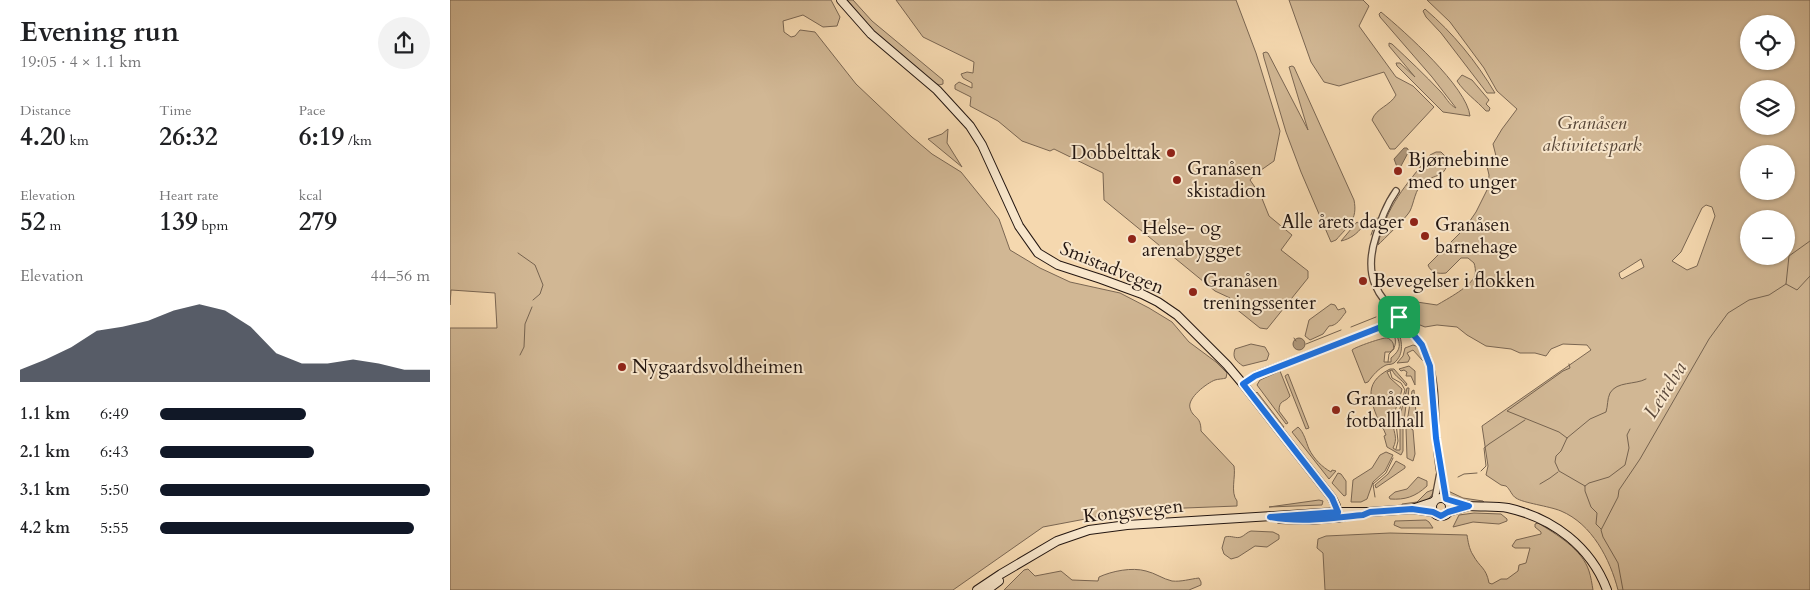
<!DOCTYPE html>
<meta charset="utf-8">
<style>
body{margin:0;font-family:Cardo,serif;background:#f2f2f2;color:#202124;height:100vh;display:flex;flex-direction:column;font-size:19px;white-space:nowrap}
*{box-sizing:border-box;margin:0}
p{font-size:16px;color:#757577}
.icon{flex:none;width:28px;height:28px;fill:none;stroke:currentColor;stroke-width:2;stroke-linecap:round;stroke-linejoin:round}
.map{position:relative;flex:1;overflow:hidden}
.sheet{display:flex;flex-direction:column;background:#fff;width:450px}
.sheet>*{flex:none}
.buttons{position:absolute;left:1290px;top:15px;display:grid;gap:10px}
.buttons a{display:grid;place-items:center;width:55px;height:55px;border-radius:50%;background:#fff;box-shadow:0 1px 4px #0004;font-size:25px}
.pin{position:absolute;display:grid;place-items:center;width:42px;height:42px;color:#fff;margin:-21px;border-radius:10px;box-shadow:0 2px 8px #0006}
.round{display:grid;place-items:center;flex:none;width:52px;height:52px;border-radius:26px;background:#f2f2f2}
.overview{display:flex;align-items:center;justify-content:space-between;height:85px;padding:0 20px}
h1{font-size:28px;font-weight:600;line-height:38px}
.metrics{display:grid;grid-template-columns:repeat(3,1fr);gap:8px;height:85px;padding:5px 20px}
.metrics div{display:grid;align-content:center}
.metrics b{font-size:25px;font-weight:600}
.metrics small{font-size:14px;font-weight:400}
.metrics p{font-size:14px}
.chart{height:140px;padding:10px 20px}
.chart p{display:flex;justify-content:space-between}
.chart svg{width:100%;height:90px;margin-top:5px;fill:#111827;opacity:.7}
ul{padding:0 20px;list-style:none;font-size:16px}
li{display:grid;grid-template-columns:80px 60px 1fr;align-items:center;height:38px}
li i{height:12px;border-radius:6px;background:#111827}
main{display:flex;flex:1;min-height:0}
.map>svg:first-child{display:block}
.green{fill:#d1b794;stroke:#7a6652;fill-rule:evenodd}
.water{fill:#ae9679;stroke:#76634f}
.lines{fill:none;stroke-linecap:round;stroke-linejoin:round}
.stream{stroke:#76634f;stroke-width:1}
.street-casing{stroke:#584638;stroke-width:8}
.secondary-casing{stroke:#231611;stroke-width:10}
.street{stroke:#f8e6cb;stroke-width:5.5}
.secondary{stroke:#f8e6cb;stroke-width:8}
.route-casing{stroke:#fff;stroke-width:10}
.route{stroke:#1a73e8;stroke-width:6}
.poi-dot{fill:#8f2418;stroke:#f8e6cb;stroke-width:2}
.labels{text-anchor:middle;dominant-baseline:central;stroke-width:4;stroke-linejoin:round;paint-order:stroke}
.park-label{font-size:19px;font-style:italic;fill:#574638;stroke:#f8e6cb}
.poi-label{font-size:19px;fill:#231611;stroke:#f8e6cb;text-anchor:start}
.street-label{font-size:19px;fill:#231611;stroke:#f8e6cb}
.water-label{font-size:20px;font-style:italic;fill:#5b493b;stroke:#f8e6cb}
</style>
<main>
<section class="sheet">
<div class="overview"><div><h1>Evening run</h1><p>19:05 · 4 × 1.1 km</p></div><a class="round"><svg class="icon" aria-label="share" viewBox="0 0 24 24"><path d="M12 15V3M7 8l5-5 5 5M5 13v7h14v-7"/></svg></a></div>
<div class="metrics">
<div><p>Distance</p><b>4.20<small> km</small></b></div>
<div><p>Time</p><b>26:32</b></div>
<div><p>Pace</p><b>6:19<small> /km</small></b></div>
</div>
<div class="metrics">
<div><p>Elevation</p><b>52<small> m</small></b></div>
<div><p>Heart rate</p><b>139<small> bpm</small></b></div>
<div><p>kcal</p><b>279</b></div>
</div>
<div class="chart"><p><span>Elevation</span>44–56 m</p>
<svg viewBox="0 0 160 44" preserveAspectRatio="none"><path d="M0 44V38L10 33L20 27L30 19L40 17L50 14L60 9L70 6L80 9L90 17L100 30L110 35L120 35L130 33L140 35L150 38L160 38V44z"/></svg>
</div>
<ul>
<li><b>1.1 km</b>6:49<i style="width:54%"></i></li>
<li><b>2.1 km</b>6:43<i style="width:57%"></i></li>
<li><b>3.1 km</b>5:50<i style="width:100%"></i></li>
<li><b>4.2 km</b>5:55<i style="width:94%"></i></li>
</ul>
</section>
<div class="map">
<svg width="1360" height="590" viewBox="0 0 1360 590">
<rect width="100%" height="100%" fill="#f5d8af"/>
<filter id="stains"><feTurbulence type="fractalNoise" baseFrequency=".004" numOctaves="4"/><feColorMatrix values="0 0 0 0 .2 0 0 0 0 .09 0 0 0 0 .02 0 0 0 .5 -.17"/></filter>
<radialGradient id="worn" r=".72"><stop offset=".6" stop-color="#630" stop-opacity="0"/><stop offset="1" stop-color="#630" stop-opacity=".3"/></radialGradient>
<!-- green -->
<g class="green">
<path d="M0 0H381L390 17 387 26 373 27 353 15 333 21 334 32 341 37 345 36 350 30 365 32 406 84 462 137 482 154 511 172 549 219 560 250 590 268 620 282 670 293 699 308 722 322 739 342 766 362 777 373 776 378C773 379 768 379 765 380 757 383 737 398 740 408 743 419 751 415 751 431L784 466C786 477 780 492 787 501V506L683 510 593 527 503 590H0V328H47L45 293 1 290 0 305Z"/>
<path d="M397 0H403L422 21 493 80V84L489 85 485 83 421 29Z"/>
<path d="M446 0H786L806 53 830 131 824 161 804 175 800 180 811 196 819 216 842 235 831 250 858 271V278L817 329 810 328 780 304V298L765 291 654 200 653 173 604 149 600 151 572 141 548 121 520 106 521 97 505 89V85L509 82 522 88V83L513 78 511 74 517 72 523 73 524 62 473 37Z"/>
<path d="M839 0H913L919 6 909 26 946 77 963 86 984 107 945 149H940L922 120C926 108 940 106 946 95L934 72 889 86 874 82 861 62Z"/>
<path d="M977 0H1360V590H1168C1160 559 1142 524 1111 511 1099 506 1073 503 1066 498 1062 496 1060 489 1056 486L1051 485 1036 475 1038 466 1032 426 1141 350 1137 345 1113 344 1101 349 1096 356 1085 353H1070L1061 349 1036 346 1017 335 1007 327 987 325 975 327 970 325 953 309 952 303 960 301 987 305C997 299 1022 286 1025 275 1026 271 1025 266 1024 263L1018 258H1011L996 273C988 274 981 273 978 265L1015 228 1026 212 1038 188 1039 175 1036 162 1046 156 1043 144 1052 129 1067 109 1047 91 1034 68 1000 22ZM1299 24H1336V61H1299ZM1299 89H1336V126H1299ZM1299 154H1336V191H1299ZM1256 205 1262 207 1265 216 1247 266 1237 270 1222 261 1231 252 1252 208ZM1299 219H1336V256H1299ZM1191 259 1194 267 1172 279 1170 277 1169 273Z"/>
<path d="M975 9C1003 33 1026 61 1045 93H1037L991 33 976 17 973 11Z"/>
<path d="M931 12C954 31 1017 87 1020 116L993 112 947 66 946 63H950L965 77 939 46V43L942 44C958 59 975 75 990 91 996 97 999 105 1006 108L982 77 930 17 929 14Z"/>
<path d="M816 52 818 53 858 130 839 67 842 66 844 67 904 200C908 220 898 226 886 240L881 242 851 172 836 132 814 58 813 53Z"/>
<path d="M1012 75 1022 80 1039 100 1036 104 1040 108 1039 111H1036C1026 100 1015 93 1007 81Z"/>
<path d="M498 129 497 143 512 167 478 139 492 134Z"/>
<path d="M986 152H991L997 158C998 179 984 173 973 183 965 189 964 203 960 211 957 217 933 240 928 245 936 206 956 185 980 155Z"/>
<path d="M907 222 913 226C907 234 900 239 891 241Z"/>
<path d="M881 304 885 305 888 310 894 308 896 312C891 318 887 326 879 326L873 334 860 340 855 336 859 320Z"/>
<path d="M947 328C952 340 955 354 944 363 941 365 939 364 936 365 928 369 923 375 918 382L915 383 902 350C905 347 934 337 937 338 939 338 942 341 943 343L944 349 940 352H935L934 362H941V358C953 348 950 343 944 329Z"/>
<path d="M801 344 815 347 819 354 817 360 793 366C786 361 782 358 785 349Z"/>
<path d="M963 345 969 347 973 361 963 350 957 353 960 358 958 362 947 363 953 356 955 348Z"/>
<path d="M959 366 965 371V385L961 376H956L957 372 954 370 951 371 949 369Z"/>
<path d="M940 369H944L957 384 956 386C952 379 946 378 942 370L937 372 940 378 952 389C950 400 942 414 943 424 944 434 948 438 943 448L946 450H950V416L957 388H959L958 398H955L954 404 956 405 953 429V451L951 455 937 447 934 436 936 435 933 428 932 429C922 404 910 384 940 369Z"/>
<path d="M830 371 840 396C835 403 829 399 829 411L838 423 836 424 807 385 810 380Z"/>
<path d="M838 374 859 428 856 429 835 376Z"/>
<path d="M964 390 966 413 963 423 959 425 957 422 962 391Z"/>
<path d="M807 392 834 427 832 428 805 394Z"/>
<path d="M848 427C854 432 856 442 859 449 864 459 872 467 881 472L882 470 886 471 879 479 842 432Z"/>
<path d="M959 427 963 430 965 454 963 461 957 458 956 428Z"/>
<path d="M936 452 943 455 935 471 923 482 917 499 911 502H901L903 480 922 468 930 455Z"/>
<path d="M946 461 955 466V468L926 488 925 485 938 474Z"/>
<path d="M888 473 891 474 896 481V495L894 496 882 483Z"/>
<path d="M968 477 977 481V486C965 497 955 500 940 499L939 497 945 492 957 489Z"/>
<path d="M985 489C980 503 966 505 952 507V504L967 502 977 492Z"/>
<path d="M996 490 1013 498 1033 501 1034 502 1018 503 1001 498Z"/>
<path d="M869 500 873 501 872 505 819 507Z"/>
<path d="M1024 513 1051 514 1057 519V521L1049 524 1023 522 1003 527 1009 515Z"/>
<path d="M976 520 979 522 983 528H951L944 525 945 521Z"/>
<path d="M1088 523C1106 534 1132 549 1139 571 1141 577 1142 584 1143 590H875L873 553 867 548 868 539 876 536 940 533 1017 535C1018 541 1019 549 1023 555 1030 568 1036 567 1039 583L1042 584 1051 579H1057L1068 571 1069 565 1076 563 1080 548H1065L1062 546 1066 540 1091 534V532L1085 527V524Z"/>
<path d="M801 531 823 532 829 535V539L817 547 805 546 788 557 781 559 774 554 772 548 775 537C781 535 786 539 791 537 794 536 797 532 801 531Z"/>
<path d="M578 569 585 576 611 571 622 580 648 581 649 577C662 571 682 567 696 571 705 573 713 579 722 581 731 582 740 579 749 578L751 582V585L739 590H554L574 570Z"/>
</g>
<!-- water -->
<g class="water">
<path d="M954 148H957L959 151 951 166 947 167 944 159Z"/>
<circle cx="849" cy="344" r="6"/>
</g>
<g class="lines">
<!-- stream -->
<g class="stream">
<path d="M921 235 927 218"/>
<path d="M68 253 85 265 93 285 90 294 83 300"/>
<path d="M1336 284 1347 290 1360 276"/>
<path d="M901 327 926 317"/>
<path d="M844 338 846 341"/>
<path d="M856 344 891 330"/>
<path d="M70 355 74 347 75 324 82 307"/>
<path d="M938 362 939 354C947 347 947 340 942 329"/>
<path d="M940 371 942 378 951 383 955 390 946 423 948 441 946 449"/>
<path d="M1117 438 1109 432 1057 411 1113 371 1120 368 1119 364"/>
<path d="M1031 471 1036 466 1034 448 1039 444 1075 420"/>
<path d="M1008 477 1014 474 1027 473"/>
<path d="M1090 484 1100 478 1108 472"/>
<path d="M1135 486 1139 483 1159 477 1175 465 1179 448 1177 435 1180 429"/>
<path d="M925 497 923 484 936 473 943 458"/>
<path d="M1151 529 1146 524 1147 513 1141 507 1135 491V486L1109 471 1105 462 1106 456 1111 451 1117 438 1140 419 1156 412C1158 406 1157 399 1160 393 1167 381 1185 385 1196 379"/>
<path d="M1173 590 1168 563 1153 537 1151 530 1168 497 1169 490 1190 459 1259 339 1278 313 1299 300 1319 295 1336 284 1339 256 1360 241"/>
</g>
<defs>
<g id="street">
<path d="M946 191C936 205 931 220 926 236 903 307 967 310 980 366 986 388 985 412 986 435 987 456 990 478 996 499"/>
<path d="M793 384 805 375 936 325 949 317"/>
<path d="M985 499 990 473"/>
</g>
<g id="secondary">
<path d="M391 0 421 34 487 90 520 126 532 145 569 226 588 253 608 265 651 279 692 294 708 302 727 315 777 365 793 384 882 498 886 506 888 518"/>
<circle cx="991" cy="507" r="9"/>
<path d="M998 501C1005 502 1013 505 1020 506 1033 507 1046 506 1058 508 1103 518 1141 547 1157 590"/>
<path d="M962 509 983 502"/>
<path d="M998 512 1019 506"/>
<path d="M830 519 860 520 893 517"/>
<path d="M527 590 551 574 607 541 639 530 677 525 888 512H919L962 509 983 512"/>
<path d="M537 590 549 581"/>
</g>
</defs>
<!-- street casing -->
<use href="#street" class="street-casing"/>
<!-- secondary casing -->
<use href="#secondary" class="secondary-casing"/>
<!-- street -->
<use href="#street" class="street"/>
<!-- secondary -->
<use href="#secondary" class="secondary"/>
</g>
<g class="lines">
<defs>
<path id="route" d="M949 317 972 345 980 366 986 438 996 499 1019 506 998 512 991 516 983 512 962 509 920 512 913 515C882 518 852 523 820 517L888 512 882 498 793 384 805 376 936 325Z"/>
</defs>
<!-- route casing -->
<use href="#route" class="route-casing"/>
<!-- route -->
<use href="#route" class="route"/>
</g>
<!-- markers -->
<g class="poi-dot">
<circle cx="721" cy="153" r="5"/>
<circle cx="948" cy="171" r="5"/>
<circle cx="727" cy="180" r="5"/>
<circle cx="964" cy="222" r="5"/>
<circle cx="975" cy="236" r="5"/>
<circle cx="682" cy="239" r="5"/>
<circle cx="913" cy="281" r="5"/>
<circle cx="743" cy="292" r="5"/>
<circle cx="172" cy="367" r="5"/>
<circle cx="886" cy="410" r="5"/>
</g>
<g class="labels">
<!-- park labels -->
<g class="park-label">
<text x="1142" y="123">Granåsen<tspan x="1142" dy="22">aktivitetspark</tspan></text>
</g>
<!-- poi labels -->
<g class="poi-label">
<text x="711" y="153" text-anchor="end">Dobbelttak</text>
<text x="958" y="160">Bjørnebinne<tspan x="958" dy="22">med to unger</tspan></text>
<text x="737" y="169">Granåsen<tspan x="737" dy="22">skistadion</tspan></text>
<text x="954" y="222" text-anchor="end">Alle årets dager</text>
<text x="985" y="225">Granåsen<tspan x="985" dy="22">barnehage</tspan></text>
<text x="692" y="228">Helse- og<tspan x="692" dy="22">arenabygget</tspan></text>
<text x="753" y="281">Granåsen<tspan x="753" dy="22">treningssenter</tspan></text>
<text x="923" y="281">Bevegelser i flokken</text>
<text x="182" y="367">Nygaardsvoldheimen</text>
<text x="896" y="399">Granåsen<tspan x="896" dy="22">fotballhall</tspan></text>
</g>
<!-- street labels -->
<g class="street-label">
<text transform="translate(662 268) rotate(22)">Smistadvegen</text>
<text transform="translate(683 511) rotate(-6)">Kongsvegen</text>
</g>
<!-- water labels -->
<g class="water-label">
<text transform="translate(1215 390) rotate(-58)">Leirelva</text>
</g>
</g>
<rect width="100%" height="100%" filter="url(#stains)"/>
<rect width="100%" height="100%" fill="url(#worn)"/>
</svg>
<div class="buttons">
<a><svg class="icon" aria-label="locate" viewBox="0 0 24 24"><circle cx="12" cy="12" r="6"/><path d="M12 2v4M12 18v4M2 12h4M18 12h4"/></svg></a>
<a><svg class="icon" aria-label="layers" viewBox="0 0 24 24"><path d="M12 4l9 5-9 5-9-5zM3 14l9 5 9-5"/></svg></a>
<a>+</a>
<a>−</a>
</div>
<div class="pin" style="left:949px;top:317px;background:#1e9e55"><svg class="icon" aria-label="arrive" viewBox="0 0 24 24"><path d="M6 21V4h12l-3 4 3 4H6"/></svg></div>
</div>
</main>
